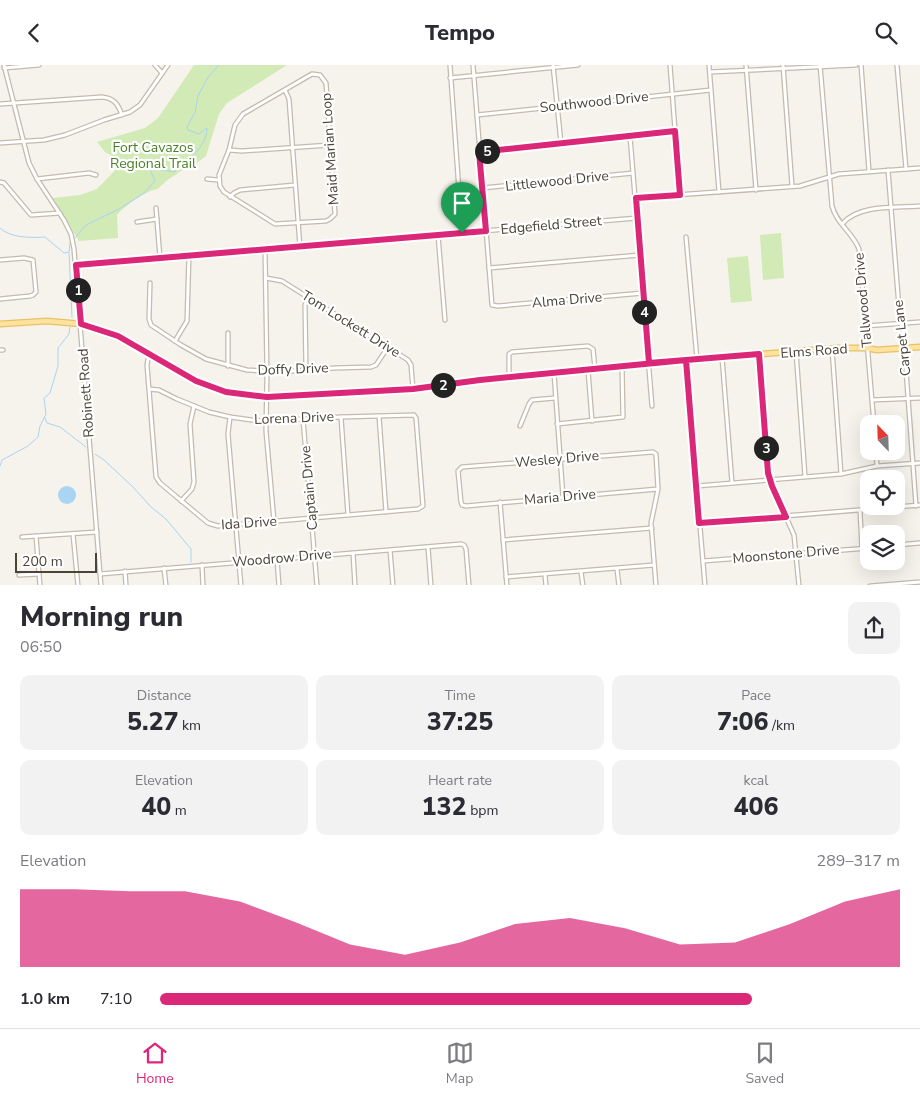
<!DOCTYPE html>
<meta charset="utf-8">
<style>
body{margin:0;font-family:"Nunito Sans",sans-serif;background:#f2f2f3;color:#2b2b33;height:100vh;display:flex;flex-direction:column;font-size:19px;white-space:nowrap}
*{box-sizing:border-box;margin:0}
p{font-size:16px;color:#7c7c81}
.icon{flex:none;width:28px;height:28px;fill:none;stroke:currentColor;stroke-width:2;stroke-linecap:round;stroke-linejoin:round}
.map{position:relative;height:520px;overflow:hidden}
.sheet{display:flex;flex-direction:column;background:#fff;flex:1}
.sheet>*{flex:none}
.needle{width:32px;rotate:337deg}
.buttons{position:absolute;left:860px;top:350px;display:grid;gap:10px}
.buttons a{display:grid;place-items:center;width:45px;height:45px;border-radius:10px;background:#fff;box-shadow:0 5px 20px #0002;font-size:25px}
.scale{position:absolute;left:15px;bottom:12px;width:82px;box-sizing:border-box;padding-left:5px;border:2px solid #4b4439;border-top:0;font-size:14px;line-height:18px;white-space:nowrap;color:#4b4439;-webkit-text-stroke:4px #fff;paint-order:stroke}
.pin{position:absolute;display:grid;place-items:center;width:42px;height:42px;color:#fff;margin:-51px -21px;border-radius:50% 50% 50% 0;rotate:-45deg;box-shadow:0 0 5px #0007}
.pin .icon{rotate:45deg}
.km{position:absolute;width:25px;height:25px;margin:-12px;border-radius:50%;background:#222;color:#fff;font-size:14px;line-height:25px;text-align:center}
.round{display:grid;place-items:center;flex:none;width:52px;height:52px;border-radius:10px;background:#f2f2f3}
.headline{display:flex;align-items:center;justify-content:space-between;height:85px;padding:0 20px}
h1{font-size:28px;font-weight:800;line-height:38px}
.metrics{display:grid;grid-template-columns:repeat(3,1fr);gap:8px;height:85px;padding:5px 20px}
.metrics div{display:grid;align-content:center;border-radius:10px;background:#f2f2f3;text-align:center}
.metrics b{font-size:25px;font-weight:800}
.metrics small{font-size:14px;font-weight:400}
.metrics p{font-size:14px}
.chart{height:140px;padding:10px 20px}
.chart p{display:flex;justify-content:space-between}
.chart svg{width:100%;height:90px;margin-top:5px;fill:#db2777;opacity:.7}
ul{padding:0 20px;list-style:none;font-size:16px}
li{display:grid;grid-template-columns:80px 60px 1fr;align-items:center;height:38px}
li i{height:12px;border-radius:6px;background:#db2777}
header{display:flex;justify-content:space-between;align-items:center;height:65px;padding:0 20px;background:#fff;font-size:22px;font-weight:800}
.menu{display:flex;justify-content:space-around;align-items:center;height:70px;border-top:1px solid #e1e1e2;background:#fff;font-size:14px;color:#7c7c81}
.menu a{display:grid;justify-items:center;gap:2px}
.menu .active{color:#db2777}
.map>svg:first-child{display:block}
.green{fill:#d2eab5}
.water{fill:#a9d4f2}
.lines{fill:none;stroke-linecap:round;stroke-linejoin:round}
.stream{stroke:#a9d4f2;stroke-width:1}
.minor-casing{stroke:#c2bbae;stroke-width:5.5}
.major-casing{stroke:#e6c16a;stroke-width:7}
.minor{stroke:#fff;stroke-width:3}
.major{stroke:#ffe39c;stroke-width:4.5}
.route-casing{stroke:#fff;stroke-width:10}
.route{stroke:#db2777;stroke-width:6}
.labels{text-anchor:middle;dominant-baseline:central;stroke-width:4.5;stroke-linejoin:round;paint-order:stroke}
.street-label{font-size:14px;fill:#4b4439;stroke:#fff}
.park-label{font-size:14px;fill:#4a7f2a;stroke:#fff}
</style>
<header><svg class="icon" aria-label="back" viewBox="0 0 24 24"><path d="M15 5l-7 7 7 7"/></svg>Tempo<svg class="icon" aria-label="search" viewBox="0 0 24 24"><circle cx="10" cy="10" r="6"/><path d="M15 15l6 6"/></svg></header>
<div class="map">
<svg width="920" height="521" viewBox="0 0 920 521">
<rect width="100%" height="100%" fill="#f6f3ec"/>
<!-- green -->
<g class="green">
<path d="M194 0H287L227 38 219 49 206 91 197 98 193 96C183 107 168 112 158 124 145 126 126 140 117 150L118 173 79 176 53 133 80 130 97 124 123 97 105 87 97 77 145 63 158 53Z"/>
<path d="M781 168 784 213 763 215 760 170Z"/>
<path d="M748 191 752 236 731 238 727 193Z"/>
</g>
<!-- water -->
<circle class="water" cx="67" cy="430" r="9"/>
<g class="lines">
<!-- stream -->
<g class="stream">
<path d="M0 163C10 173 31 173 45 172L64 188 69 187 70 178"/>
<path d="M75 173 86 160 119 144 144 128 155 116 151 107 152 105 156 104 174 107C188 95 207 82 207 63L199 69 188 65 187 62 195 47 198 31 208 12 219 0"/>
<path d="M69 188 72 252"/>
<path d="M45 353 47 358 60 362 86 382"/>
<path d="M95 389 104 395 133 422 151 442 166 454 191 484V497"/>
<path d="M0 401 2 395 28 381 38 372 40 361 46 349 44 333 50 328 58 301V283L69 269 70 262"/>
</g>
<defs>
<g id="minor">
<path d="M4 0 29 98 37 114 64 155 71 169 74 184 101 521"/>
<path d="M155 0 162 8"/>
<path d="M450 0 462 168"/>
<path d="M473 0 492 240 498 241 643 228"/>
<path d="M553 0 561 78"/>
<path d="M670 0 680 130"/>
<path d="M709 0 719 127"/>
<path d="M746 0 756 125"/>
<path d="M783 0 792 121"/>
<path d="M820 0 832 141C836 158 853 168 859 184L874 359"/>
<path d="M861 0 869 106"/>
<path d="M897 0 906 104"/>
<path d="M4 3 39 0"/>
<path d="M710 7 856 0"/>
<path d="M312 9 320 10 326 18 335 149 330 154 326 156 275 159 224 127 220 121 219 110 229 85 235 60 243 49Z"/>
<path d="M450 13 578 0"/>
<path d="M285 25 289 34 300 182"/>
<path d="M0 39 102 32C114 33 118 39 122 50"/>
<path d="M477 50 711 25"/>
<path d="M630 71 652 341"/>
<path d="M0 78 44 75 65 70 104 55 130 47 140 40 168 0"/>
<path d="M229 85 242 86 330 80"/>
<path d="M479 87 675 66"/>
<path d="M888 105 900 255 903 264 916 441"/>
<path d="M37 114 89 108 96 110"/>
<path d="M207 114 218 115"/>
<path d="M0 117 4 118 31 150 60 148"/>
<path d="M482 123 633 108"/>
<path d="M230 132 234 128 240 125 295 120"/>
<path d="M635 133 800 121 839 109 920 103"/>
<path d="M156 143 160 193"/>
<path d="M137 157 157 154"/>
<path d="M843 158C860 139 896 143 920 141"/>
<path d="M438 170 445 255"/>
<path d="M686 172 697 294"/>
<path d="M265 184 267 307 266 366 274 456"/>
<path d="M0 195 24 193 33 195 36 227 33 230 30 231 0 234"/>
<path d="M76 200 637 153"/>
<path d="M489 203 640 190"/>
<path d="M266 213 282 216 408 295 411 300 413 324"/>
<path d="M150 218 149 254 151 260 181 280 206 294 247 305 279 307 335 303 371 302 376 300 388 282"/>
<path d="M865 261 920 257"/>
<path d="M228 268V301"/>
<path d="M175 276 187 256 189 190"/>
<path d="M832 284 841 409"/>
<path d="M0 285H3"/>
<path d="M796 286 805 411"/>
<path d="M759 289 768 408 772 421 794 470 799 521"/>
<path d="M722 292 732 418"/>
<path d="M686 295 705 521"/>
<path d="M306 305 305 240 308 233"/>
<path d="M588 305 592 356"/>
<path d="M554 308 563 432"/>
<path d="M509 312V289L512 287 588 281 593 284 595 304"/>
<path d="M149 324 159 325 177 334 209 347 230 352 252 355 266 356 341 352 414 350 416 353 423 441 418 444 218 461 208 458 160 418 156 412 147 300 148 294 151 291"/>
<path d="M872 335 920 333"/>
<path d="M379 351 386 447"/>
<path d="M230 352 228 369 241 521"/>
<path d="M341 352 348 450"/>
<path d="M303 354 317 521"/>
<path d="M557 359 623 352 622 301"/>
<path d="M520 361 529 339 532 335 555 333"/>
<path d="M876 386 877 401"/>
<path d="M697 421 841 409 877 401 920 398"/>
<path d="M181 436 192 424 194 417 190 359 194 341"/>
<path d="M500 437 507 521"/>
<path d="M860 446 862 483"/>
<path d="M699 458 920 440"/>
<path d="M73 469 78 521"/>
<path d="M36 471 40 521"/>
<path d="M22 472 97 467"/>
<path d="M503 475 652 463"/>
<path d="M896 480 920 478"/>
<path d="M428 482 431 521"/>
<path d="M390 485 393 521"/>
<path d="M353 488 355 521"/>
<path d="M277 494 279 521"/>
<path d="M703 496 869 483"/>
<path d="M202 500 203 521"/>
<path d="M164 503 166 521"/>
<path d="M617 504 619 521"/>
<path d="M125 506 126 521"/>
<path d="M581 507 583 521"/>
<path d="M100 509 461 479 464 480 466 484 469 521"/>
<path d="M19 510 39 509"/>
<path d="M545 510 546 521"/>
<path d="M506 512 654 500"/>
<path d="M656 521 651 458 658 424 656 389 653 387 462 402 458 406 461 437 462 440 466 441 658 424"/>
<path d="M870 521 920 517"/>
</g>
<path id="major" d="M0 259 47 256 81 259 96 263 134 279 196 316 225 327 267 332 413 324 480 315 686 295 838 283H867L877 285 920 282"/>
</defs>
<!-- minor casing -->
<use href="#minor" class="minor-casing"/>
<!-- major casing -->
<use href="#major" class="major-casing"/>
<!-- minor -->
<use href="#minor" class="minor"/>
<!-- major -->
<use href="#major" class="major"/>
</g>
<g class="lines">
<defs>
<path id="route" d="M462 168 76 200 81 259 118 271 196 316 226 327 267 332 413 324 480 315 686 295 759 289 768 408 772 421 786 452 699 458 686 295 649 298 636 133 680 130 675 66 479 87 486 166 462 168"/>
</defs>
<!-- route casing -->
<use href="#route" class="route-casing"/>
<!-- route -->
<use href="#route" class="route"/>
</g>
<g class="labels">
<!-- street labels -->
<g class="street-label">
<text transform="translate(594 37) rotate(-6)">Southwood Drive</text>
<text transform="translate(330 84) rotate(-94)">Maid Marian Loop</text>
<text transform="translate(557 116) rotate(-6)">Littlewood Drive</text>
<text transform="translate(551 160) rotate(-5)">Edgefield Street</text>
<text transform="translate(567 235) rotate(-5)">Alma Drive</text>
<text transform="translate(863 235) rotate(-95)">Tallwood Drive</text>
<text transform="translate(351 259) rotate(32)">Tom Lockett Drive</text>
<text transform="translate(902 273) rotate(-96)">Carpet Lane</text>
<text transform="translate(814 286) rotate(-4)">Elms Road</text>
<text transform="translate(293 304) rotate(-2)">Doffy Drive</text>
<text transform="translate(86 328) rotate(-94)">Robinett Road</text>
<text transform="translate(294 353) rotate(-2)">Lorena Drive</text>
<text transform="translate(557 394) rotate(-5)">Wesley Drive</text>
<text transform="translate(309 423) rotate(-95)">Captain Drive</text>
<text transform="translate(560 432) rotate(-5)">Maria Drive</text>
<text transform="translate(249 458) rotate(-4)">Ida Drive</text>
<text transform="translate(786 489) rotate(-5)">Moonstone Drive</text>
<text transform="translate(282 493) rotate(-5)">Woodrow Drive</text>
</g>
<!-- park labels -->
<g class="park-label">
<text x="153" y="82">Fort Cavazos<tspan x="153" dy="16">Regional Trail</tspan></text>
</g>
</g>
</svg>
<div class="buttons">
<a><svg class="needle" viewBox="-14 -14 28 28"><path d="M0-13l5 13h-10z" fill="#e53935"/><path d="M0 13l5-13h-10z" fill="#7c7c81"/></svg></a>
<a><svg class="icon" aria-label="locate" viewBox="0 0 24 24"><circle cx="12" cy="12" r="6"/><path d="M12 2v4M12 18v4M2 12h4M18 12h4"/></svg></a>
<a><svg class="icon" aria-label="layers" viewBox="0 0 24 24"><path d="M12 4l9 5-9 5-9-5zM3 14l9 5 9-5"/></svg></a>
</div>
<div class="scale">200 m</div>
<div class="pin" style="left:462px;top:168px;background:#1e9e55"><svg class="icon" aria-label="arrive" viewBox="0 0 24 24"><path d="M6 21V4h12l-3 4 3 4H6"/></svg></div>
<b class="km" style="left:78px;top:225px">1</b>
<b class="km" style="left:443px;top:320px">2</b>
<b class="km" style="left:766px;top:383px">3</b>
<b class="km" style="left:644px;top:247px">4</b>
<b class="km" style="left:487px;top:86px">5</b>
</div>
<section class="sheet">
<div class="headline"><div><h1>Morning run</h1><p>06:50</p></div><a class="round"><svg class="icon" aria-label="share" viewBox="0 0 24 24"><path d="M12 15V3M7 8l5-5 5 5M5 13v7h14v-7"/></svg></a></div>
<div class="metrics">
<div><p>Distance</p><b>5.27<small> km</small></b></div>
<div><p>Time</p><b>37:25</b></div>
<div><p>Pace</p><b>7:06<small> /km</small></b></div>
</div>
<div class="metrics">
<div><p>Elevation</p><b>40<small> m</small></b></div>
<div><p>Heart rate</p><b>132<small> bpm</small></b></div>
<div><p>kcal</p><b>406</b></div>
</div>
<div class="chart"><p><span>Elevation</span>289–317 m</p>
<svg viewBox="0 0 160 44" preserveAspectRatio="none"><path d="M0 44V6L10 6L20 7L30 7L40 12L50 22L60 33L70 38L80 32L90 23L100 20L110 25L120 33L130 32L140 23L150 12L160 6V44z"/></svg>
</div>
<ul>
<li><b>1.0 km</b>7:10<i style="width:80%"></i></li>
</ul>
</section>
<nav class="menu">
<a class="active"><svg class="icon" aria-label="home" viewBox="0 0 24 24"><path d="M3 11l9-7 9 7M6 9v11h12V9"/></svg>Home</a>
<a><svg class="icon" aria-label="map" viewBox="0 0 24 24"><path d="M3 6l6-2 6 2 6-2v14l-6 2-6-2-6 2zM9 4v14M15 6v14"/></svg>Map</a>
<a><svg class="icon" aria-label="saved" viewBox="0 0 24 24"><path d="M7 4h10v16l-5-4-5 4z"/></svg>Saved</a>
</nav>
